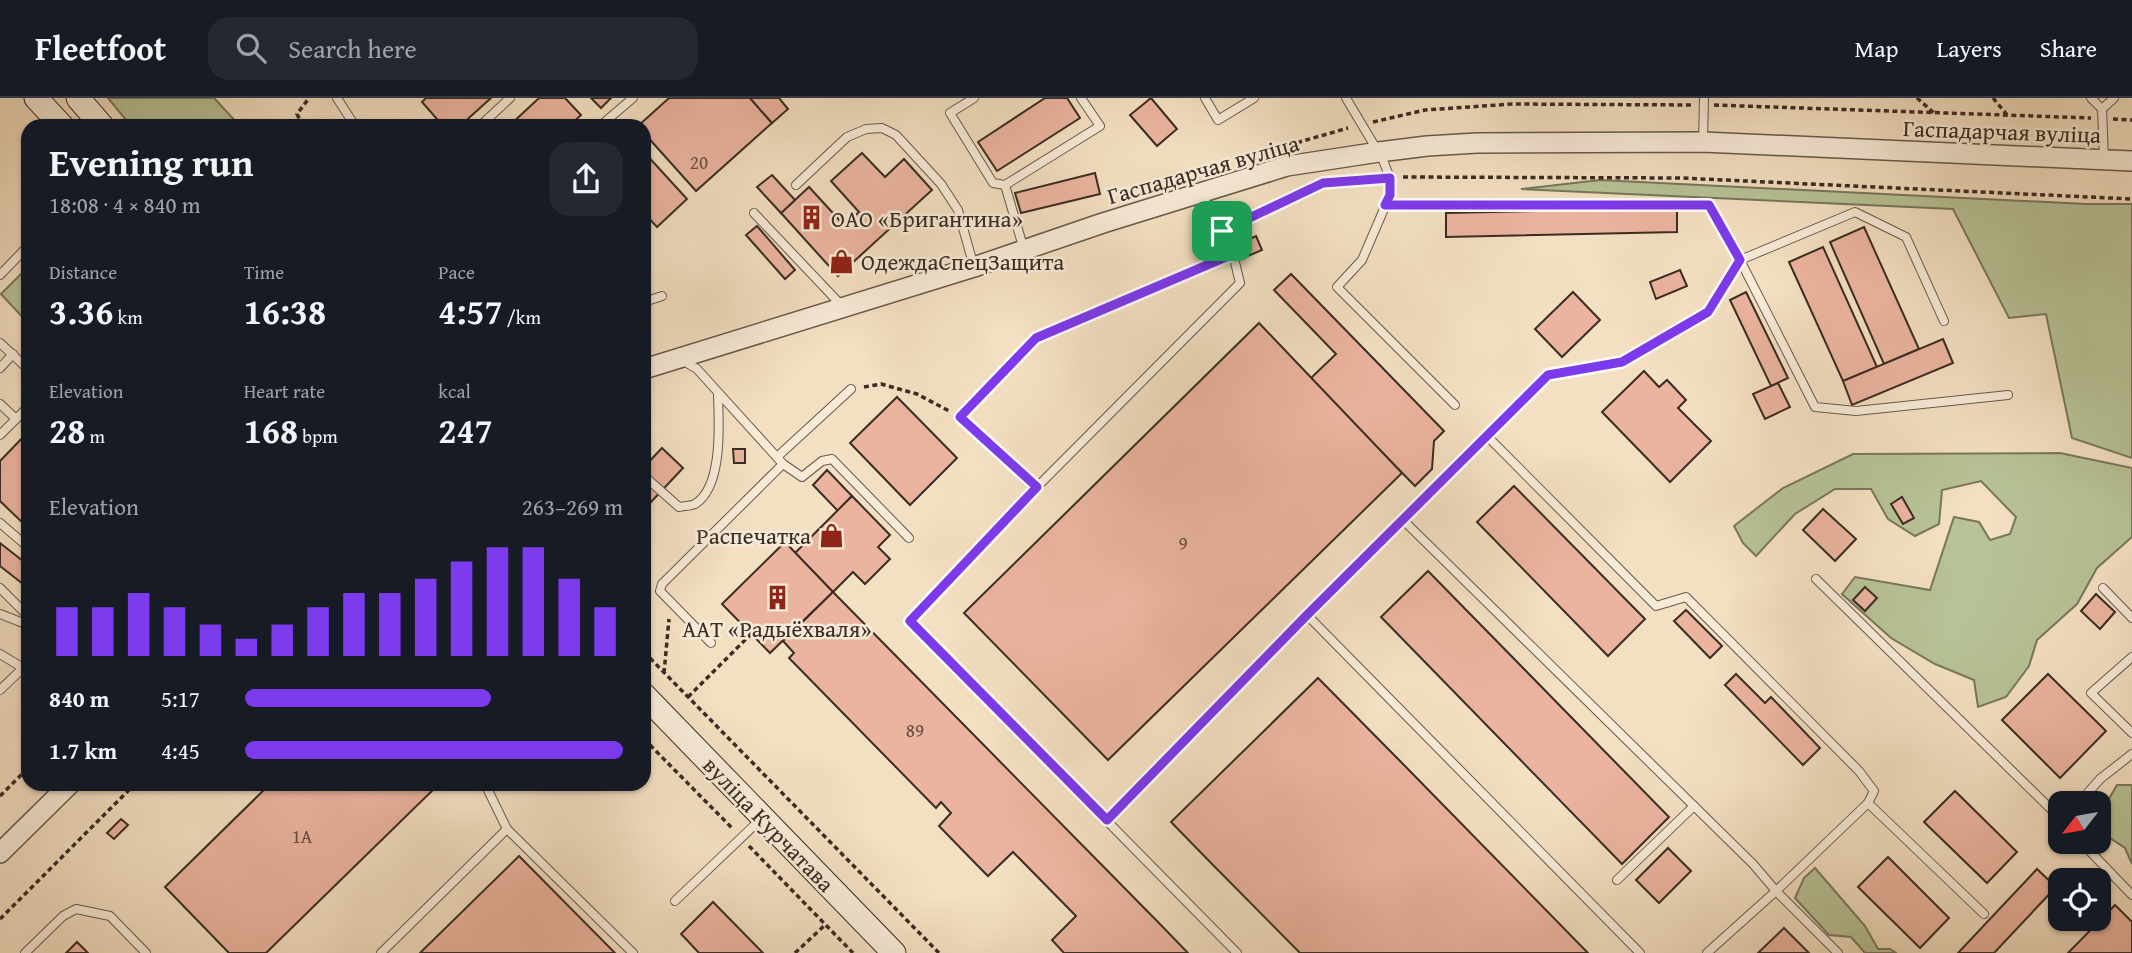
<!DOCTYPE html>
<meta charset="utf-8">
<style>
body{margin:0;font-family:"Gentium Book Plus",serif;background:#242831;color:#f1f3f6;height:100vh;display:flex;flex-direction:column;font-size:26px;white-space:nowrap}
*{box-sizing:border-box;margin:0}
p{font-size:23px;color:#9ea1a6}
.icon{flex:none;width:38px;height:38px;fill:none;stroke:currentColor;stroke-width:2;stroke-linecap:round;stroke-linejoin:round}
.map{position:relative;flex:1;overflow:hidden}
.details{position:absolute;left:21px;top:21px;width:630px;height:672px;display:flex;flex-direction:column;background:#171b24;border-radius:21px;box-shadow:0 2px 5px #0004}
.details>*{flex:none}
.needle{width:46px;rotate:239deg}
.tools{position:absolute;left:2048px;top:693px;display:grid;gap:14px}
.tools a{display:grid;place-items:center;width:63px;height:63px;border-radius:14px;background:#171b24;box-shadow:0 2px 5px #0004;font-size:35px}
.pin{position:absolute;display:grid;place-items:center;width:60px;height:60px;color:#fff;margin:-30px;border-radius:14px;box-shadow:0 4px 10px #0006}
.round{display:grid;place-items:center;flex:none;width:74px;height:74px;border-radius:21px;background:#242831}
.summary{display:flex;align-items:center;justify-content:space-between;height:119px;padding:0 28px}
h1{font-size:38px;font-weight:700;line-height:52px}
.figures{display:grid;grid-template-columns:repeat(3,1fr);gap:10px;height:119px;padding:7px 28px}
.figures div{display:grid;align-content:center}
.figures b{font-size:35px;font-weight:700}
.figures small{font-size:19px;font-weight:400}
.figures p{font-size:19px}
.chart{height:196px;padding:14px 28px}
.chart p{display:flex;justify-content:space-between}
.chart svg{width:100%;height:126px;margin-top:7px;stroke:#7c3aed;stroke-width:6}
ul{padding:0 28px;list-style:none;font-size:23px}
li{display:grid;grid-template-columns:112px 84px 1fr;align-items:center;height:52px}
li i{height:18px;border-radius:9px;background:#7c3aed}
header{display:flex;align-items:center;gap:42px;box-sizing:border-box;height:98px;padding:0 35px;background:#171b24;border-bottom:2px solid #363941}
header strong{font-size:33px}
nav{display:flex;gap:38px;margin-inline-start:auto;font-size:24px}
.search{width:490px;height:63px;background:#242831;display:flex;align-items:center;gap:18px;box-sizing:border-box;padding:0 24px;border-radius:21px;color:#9ea1a6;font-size:26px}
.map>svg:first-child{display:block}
.green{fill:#b7c296;stroke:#78775d;stroke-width:2}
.building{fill:#ebb49f;stroke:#3a2c24;stroke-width:2}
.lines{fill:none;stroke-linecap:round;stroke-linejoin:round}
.service-casing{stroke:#68594b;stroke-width:10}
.tertiary-casing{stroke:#68594b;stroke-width:22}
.secondary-casing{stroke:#3a2c24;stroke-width:25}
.path{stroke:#3a2c24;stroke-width:3.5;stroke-dasharray:5 3.5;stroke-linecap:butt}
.service{stroke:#f7ead7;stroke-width:8}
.tertiary{stroke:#f7ead7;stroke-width:19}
.secondary{stroke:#f7ead7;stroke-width:23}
.route-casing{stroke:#fff;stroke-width:14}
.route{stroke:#7c3aed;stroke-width:9}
.labels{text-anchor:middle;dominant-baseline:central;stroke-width:5;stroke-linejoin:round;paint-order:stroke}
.number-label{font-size:19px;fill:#664e43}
.street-label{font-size:23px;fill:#3a2c24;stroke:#f7ead7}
.poi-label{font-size:23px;fill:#3a2c24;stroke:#f7ead7;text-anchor:start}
</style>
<header>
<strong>Fleetfoot</strong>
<div class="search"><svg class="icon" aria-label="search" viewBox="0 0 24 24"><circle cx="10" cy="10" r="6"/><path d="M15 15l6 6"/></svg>Search here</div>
<nav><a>Map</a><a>Layers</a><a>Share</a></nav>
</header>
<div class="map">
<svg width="2132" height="855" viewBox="0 0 2132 855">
<rect width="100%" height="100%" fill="#f3dfc1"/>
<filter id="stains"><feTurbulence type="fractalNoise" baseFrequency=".00286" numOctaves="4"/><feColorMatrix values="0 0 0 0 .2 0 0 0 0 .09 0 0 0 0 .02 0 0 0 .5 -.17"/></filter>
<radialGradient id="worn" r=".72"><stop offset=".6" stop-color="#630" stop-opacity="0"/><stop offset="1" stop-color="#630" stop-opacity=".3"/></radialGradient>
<!-- green -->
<g class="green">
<path d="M108 0H214L240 28H131Z"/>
<path d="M1600 82 2086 106H2132V360L2072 340 2046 216 2009 220 1953 111 1521 91Z"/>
<path d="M28 169V225L1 196Z"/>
<path d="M2060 355 2132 370V439L2097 470 2077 506 2037 542 2029 568 2006 599 1978 609 1974 582 1935 566 1891 540 1842 496 1855 479 1930 492 1954 419 1979 424 1990 442 2010 436 2016 419 1981 383 1942 392 1939 426 1915 438 1888 421 1871 391H1835L1795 416 1756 458 1743 445 1734 428 1783 390 1853 356Z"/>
<path d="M2117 687H2132V766L2125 750 2104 736 2098 719Z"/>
<path d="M1815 770 1865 828 1878 851H1890L1896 855H1865L1851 839 1829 837 1795 800 1804 780Z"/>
</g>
<!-- building -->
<g class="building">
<path d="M426 0H491L460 28H443L422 4Z"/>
<path d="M539 0H565L581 17 569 28H509Z"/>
<path d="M591 0H611L601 10Z"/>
<path d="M669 0H750L772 25 696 93 644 35V28H638Z"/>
<path d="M750 0H779L788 11 772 25Z"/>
<path d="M1045 0H1067L1080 20 997 73 978 44Z"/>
<path d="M1151 0 1177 31 1157 48 1130 17Z"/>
<path d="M644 54 687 101 657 129 644 115Z"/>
<path d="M862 55 885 79 904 61 932 92 838 178 781 115 809 89 844 127 859 114 831 83Z"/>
<path d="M1095 75 1100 96 1021 115 1015 95Z"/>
<path d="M772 77 795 102 781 115 757 89Z"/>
<path d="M1677 110V134L1446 139V115Z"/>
<path d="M757 128 795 172 785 181 746 137Z"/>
<path d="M1864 129 1919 251 1884 266 1830 144Z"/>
<path d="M1256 138 1262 152 1243 160 1237 147Z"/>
<path d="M1823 149 1877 269 1843 283 1789 164Z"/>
<path d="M1680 172 1687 188 1656 201 1650 184Z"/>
<path d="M1291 176 1444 333 1434 343 1432 371 1415 388 1310 281 1336 256 1274 192Z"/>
<path d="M1573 194 1600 222 1562 259 1535 231Z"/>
<path d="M1746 194 1788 280 1771 288 1730 202Z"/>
<path d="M1259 225 1402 375 1108 662 964 515Z"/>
<path d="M1943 241 1953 265 1852 307 1843 283Z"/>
<path d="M1644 273 1659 289 1667 282 1686 302 1678 310 1711 343 1670 384 1602 314Z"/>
<path d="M1778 285 1790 309 1765 321 1753 296Z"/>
<path d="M897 299 957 360 910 407 850 345Z"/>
<path d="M28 334V430L0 403V363Z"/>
<path d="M662 350 683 370 651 404 644 397V369Z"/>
<path d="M733 351H745V365H734Z"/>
<path d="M827 372 852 398 838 413 813 387Z"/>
<path d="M1514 388 1645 521 1608 558 1477 424Z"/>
<path d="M852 398 890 437 878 449 890 461 865 486 853 474 833 494 795 455Z"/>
<path d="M1902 399 1914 420 1903 426 1891 406Z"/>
<path d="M1823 411 1856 441 1835 463 1803 432Z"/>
<path d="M785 444 833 494 770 555 722 506Z"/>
<path d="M0 445 28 467V490L0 468Z"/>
<path d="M1428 473 1669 719 1622 766 1381 519Z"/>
<path d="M1865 489 1877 500 1865 513 1853 502Z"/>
<path d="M833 494 1157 823 1188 855H1064L1052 842 1076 818 1013 754 988 778 977 767 939 728 951 715 941 704 936 710 789 560 794 555 783 543Z"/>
<path d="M2096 496 2115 514 2100 531 2081 513Z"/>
<path d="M1686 512 1722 548 1710 560 1674 523Z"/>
<path d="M1736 576 1765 605 1771 599 1820 650 1803 667 1725 587Z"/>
<path d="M2048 576 2106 633 2060 680 2002 622Z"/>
<path d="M1318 580 1402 665 1588 855H1300L1213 767 1171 724Z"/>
<path d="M270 686H439L266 855H229L165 789Z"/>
<path d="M1955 693 2017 754 1987 785 1924 724Z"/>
<path d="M121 721 128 727 114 741 107 735Z"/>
<path d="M1668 750 1691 773 1659 805 1636 782Z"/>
<path d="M519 758 615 855H420Z"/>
<path d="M1888 759 1949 820 1920 850 1858 789Z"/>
<path d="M2037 771 2056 789 1994 855H1958Z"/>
<path d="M713 804 763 855H699L685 840 681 836Z"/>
<path d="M2115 807 2132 824V855H2068Z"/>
<path d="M1784 830 1809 855H1758Z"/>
<path d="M77 844 88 855H66Z"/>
</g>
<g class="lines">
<defs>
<g id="service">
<path d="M337 0 355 28"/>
<path d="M974 0 950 15 993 85 1005 87 1100 28 1081 0"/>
<path d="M1205 0 1218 22 1254 0"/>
<path d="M1346 0 1383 62 1390 80V97L1362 162 1337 189 1455 307"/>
<path d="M2091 0 2102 11 2104 61"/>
<path d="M2102 11 2114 0"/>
<path d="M480 28 510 0"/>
<path d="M600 28 633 0"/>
<path d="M1703 44 1704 0"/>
<path d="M796 87 847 39 866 31 882 30 896 37 941 86 958 112 974 169"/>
<path d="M1005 87 1024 152"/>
<path d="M1385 107H1709L1740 162 1855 114 1906 139 1944 223"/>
<path d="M754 115 842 208"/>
<path d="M1233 156 1240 185 1037 389 910 523 1237 855"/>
<path d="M0 177 28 148"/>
<path d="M644 204 662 198"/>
<path d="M0 245 28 271"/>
<path d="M682 262 697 271 783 366 662 486 660 493 711 545"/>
<path d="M0 270 13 256"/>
<path d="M0 306 16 321"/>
<path d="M0 337 28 309"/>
<path d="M1486 337 1656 508 1686 499 1859 673 1874 693 1868 705"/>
<path d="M777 359 851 291"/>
<path d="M783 366 802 379 822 363 832 361 909 440"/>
<path d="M644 378 679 409C683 408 691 408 695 406 723 389 719 326 718 297"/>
<path d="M1037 389 960 319 1036 240 1233 156 1201 95"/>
<path d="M1402 421 1753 766 1776 793 1707 855"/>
<path d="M0 425 28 449"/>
<path d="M1816 481 2060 720"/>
<path d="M0 490 28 518"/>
<path d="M2103 490 2132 520"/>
<path d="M0 516 28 527"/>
<path d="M0 556 28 573"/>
<path d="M2132 559 2091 595 2132 635"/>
<path d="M0 592 23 570"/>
<path d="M485 686 507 731"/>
<path d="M2079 705 2100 681 2132 656"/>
<path d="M1107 722 1307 517"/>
<path d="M2081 744 2132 797"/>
<path d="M1617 782 1694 708"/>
<path d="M675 803 762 720"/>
<path d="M25 855 63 818 76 811 110 818 146 855"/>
<path d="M381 855 507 731 633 855"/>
<path d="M1640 855 1307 517 1548 277 1622 264 1708 214 1740 162 1815 309 1856 313 2008 297"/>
<path d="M1838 855 1776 793 1868 705 1984 816"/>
</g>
<g id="tertiary">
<path d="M644 271 974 169 1103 125 1287 68 1379 54 1427 48 1477 45 1703 44 2132 63"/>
<path d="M0 755 70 686"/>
</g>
<g id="secondary">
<path d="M36 0 62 28"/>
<path d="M78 0 102 28"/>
<path d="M644 597 894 855"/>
</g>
</defs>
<!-- service casing -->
<use href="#service" class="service-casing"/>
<!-- tertiary casing -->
<use href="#tertiary" class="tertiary-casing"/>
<!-- secondary casing -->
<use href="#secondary" class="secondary-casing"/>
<!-- path -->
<g class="path">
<path d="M1917 0 1934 15"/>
<path d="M1993 0 2008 18"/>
<path d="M1714 7 2091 20"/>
<path d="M2113 21 2132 22"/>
<path d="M1373 24 1425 12 1512 6 1693 7"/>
<path d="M303 28 297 16 309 0"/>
<path d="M1289 47 1348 30"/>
<path d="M1403 79 1681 80 2132 101"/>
<path d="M1231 128 1323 85 1378 81"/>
<path d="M864 289 881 286 917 296 951 314"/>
<path d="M644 554 939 855"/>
<path d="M664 575 669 521"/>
<path d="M688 599 751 536"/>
<path d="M644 641 732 730"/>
<path d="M0 698 28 670"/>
<path d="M749 748 853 855"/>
<path d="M0 821 135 686"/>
<path d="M795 855 825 827"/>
</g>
<!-- service -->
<use href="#service" class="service"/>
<!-- tertiary -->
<use href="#tertiary" class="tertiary"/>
<!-- secondary -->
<use href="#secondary" class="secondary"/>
</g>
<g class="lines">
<defs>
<path id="route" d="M1390 80V97L1385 107H1709L1740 162 1708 214 1622 264 1548 277 1307 517 1107 722 910 523 1037 389 960 319 1036 240 1233 156 1222 133 1323 85Z"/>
</defs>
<!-- route casing -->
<use href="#route" class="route-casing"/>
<!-- route -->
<use href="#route" class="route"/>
</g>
<!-- icons -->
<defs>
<symbol id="building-bare" viewBox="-9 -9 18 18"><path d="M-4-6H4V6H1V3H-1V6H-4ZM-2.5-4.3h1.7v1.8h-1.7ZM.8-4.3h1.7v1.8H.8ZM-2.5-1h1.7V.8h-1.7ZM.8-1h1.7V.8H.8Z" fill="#8f2418" stroke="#f7ead7" stroke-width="2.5" paint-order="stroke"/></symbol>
<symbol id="shop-bare" viewBox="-9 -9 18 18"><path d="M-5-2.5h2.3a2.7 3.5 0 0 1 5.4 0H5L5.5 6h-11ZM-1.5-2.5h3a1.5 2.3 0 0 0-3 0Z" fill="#8f2418" stroke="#f7ead7" stroke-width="2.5" paint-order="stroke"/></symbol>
</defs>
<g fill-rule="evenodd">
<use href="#building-bare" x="794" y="102" width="35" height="35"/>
<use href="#shop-bare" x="824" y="146" width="35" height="35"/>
<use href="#shop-bare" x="814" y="420" width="35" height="35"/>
<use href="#building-bare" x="760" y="482" width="35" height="35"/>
</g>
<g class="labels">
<!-- number labels -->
<g class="number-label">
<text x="699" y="64">20</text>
<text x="1183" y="445">9</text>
<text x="915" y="632">89</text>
<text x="302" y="738">1А</text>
</g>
<!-- street labels -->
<g class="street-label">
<text transform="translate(2002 33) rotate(2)">Гаспадарчая вуліца</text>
<text transform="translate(1203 71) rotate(-16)">Гаспадарчая вуліца</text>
<text transform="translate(769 726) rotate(46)">вуліца Курчатава</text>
</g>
<!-- poi labels -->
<g class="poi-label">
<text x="831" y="120">ОАО «Бригантина»</text>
<text x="861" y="163">ОдеждаСпецЗащита</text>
<text x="811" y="437" text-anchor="end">Распечатка</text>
<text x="777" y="530" text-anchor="middle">ААТ «Радыёхваля»</text>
</g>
</g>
<rect width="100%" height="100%" filter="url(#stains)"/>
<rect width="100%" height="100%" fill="url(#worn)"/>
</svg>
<div class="tools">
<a><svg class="needle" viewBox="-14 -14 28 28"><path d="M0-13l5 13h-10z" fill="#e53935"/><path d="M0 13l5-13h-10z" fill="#9ea1a6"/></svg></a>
<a><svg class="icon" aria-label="locate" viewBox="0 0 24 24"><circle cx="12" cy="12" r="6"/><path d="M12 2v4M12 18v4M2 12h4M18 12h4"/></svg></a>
</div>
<div class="pin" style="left:1222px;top:133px;background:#1e9e55"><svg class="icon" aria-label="arrive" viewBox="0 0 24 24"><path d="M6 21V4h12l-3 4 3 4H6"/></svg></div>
<section class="details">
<div class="summary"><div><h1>Evening run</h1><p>18:08 · 4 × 840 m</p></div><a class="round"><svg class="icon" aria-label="share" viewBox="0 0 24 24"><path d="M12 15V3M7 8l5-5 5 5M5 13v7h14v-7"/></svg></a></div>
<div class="figures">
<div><p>Distance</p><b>3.36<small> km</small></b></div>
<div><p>Time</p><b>16:38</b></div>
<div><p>Pace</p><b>4:57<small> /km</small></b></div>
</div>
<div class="figures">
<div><p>Elevation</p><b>28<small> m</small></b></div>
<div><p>Heart rate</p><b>168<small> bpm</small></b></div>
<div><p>kcal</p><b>247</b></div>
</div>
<div class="chart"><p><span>Elevation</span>263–269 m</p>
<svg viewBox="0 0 160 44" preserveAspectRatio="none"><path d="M5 44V27M15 44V27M25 44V22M35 44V27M45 44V33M55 44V38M65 44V33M75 44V27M85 44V22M95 44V22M105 44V17M115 44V11M125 44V6M135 44V6M145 44V17M155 44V27"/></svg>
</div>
<ul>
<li><b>840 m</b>5:17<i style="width:65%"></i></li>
<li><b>1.7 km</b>4:45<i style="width:100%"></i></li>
</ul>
</section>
</div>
